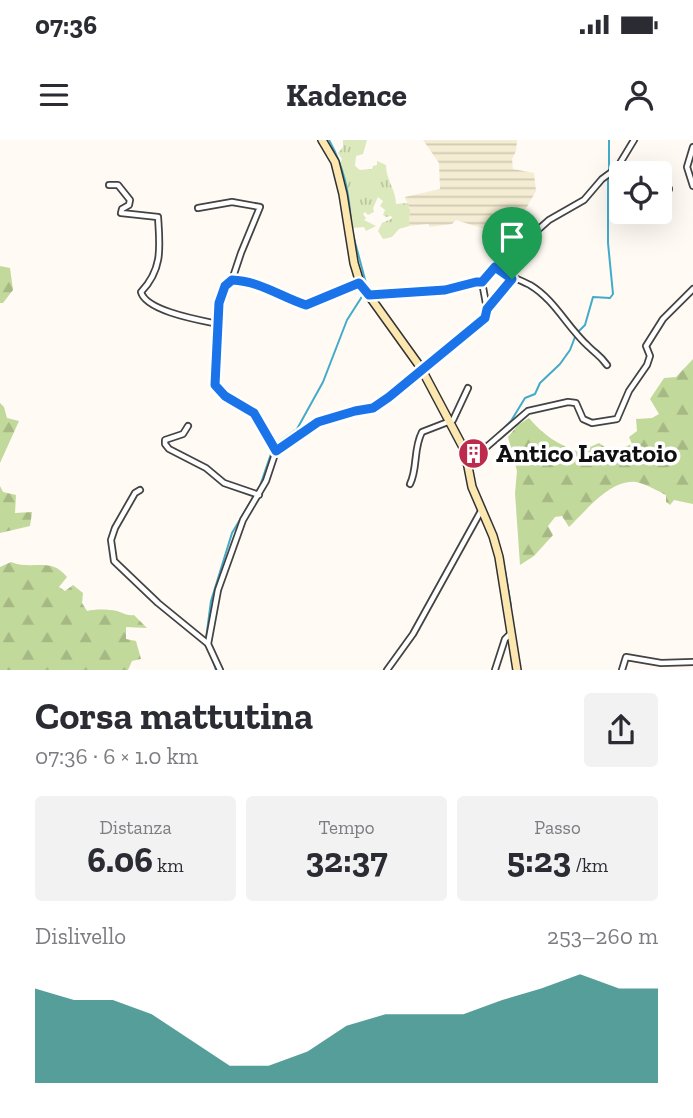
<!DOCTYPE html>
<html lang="it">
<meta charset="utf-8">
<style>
body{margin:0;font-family:"Zilla Slab",serif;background:#f2f2f3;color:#2b2b33;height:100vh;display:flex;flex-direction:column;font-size:26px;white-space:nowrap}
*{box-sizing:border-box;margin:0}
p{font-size:23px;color:#7c7c81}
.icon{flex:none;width:38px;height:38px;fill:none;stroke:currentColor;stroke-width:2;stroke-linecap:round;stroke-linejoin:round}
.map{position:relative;height:530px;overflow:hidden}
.drawer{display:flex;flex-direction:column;background:#fff;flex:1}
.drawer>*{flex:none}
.controls{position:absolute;left:609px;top:21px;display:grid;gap:14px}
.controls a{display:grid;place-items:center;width:63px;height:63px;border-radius:7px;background:#fff;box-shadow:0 7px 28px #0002;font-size:35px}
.pin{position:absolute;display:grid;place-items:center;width:60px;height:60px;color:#fff;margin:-72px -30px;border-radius:50% 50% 50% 0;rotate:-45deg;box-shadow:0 0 7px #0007}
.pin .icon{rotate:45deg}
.round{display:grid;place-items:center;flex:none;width:74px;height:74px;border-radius:7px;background:#f2f2f3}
.headline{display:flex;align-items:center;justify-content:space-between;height:119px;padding:0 35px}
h1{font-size:38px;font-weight:800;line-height:52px}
.metrics{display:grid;grid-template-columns:repeat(3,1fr);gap:10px;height:119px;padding:7px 35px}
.metrics div{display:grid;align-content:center;border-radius:7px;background:#f2f2f3;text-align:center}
.metrics b{font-size:35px;font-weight:800}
.metrics small{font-size:19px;font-weight:400}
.metrics p{font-size:19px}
.chart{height:196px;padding:14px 35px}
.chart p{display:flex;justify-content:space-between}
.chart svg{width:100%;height:126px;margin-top:7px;fill:#0f766e;opacity:.7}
.status{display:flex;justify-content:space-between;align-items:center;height:49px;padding:0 35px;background:#fff;direction:ltr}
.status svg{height:19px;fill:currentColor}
header{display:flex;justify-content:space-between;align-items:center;height:91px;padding:0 35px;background:#fff;font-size:32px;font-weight:800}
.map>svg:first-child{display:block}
.farmland{fill:url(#farmland-rules)}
.grass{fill:url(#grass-tufts)}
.forest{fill:url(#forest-firs)}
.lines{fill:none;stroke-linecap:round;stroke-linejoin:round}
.stream{stroke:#42abc9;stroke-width:2}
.street-casing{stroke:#434343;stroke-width:8}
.secondary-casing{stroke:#323232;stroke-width:10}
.street{stroke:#fff;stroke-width:4.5}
.secondary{stroke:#fce7b0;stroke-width:7}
.route-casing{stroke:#fff;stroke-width:14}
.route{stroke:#1a73e8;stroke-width:9}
.labels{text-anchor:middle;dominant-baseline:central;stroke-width:7;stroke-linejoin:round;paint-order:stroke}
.poi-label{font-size:26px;font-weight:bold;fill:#101010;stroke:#fff;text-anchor:start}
</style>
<div class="status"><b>07:36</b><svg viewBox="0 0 49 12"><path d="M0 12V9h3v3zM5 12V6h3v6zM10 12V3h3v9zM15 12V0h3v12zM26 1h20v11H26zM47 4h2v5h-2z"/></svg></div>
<header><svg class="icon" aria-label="menu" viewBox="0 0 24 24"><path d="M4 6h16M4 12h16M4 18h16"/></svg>Kadence<svg class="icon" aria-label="person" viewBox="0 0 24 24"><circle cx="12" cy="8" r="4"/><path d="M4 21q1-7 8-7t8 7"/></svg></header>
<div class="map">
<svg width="693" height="530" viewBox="0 0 693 530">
<defs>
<pattern id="farmland-rules" width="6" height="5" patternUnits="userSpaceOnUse" patternTransform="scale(1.75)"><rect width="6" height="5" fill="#f4ecd3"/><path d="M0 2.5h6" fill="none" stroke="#d0c9b4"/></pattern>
<pattern id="grass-tufts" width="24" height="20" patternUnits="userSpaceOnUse" patternTransform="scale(1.75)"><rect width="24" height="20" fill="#dbe9bc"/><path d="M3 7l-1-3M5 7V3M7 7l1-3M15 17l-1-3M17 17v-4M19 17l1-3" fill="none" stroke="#bbc7a1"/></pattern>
<pattern id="forest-firs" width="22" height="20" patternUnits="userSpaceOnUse" patternTransform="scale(1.75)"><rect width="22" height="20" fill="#c2d99c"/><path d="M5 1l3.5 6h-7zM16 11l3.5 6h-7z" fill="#a6b985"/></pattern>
</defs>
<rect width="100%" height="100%" fill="#fffaf3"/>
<!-- farmland -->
<path class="farmland" d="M423 0H517L516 11 512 19 513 29 534 33 536 51 520 79 501 77 491 91 456 80 452 84 430 87 428 84 409 86 410 70 405 57 440 49 439 23Z"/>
<!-- grass -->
<path class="grass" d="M343 0H367L363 14 356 16 355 26 360 30 372 29 373 26 377 25V21L386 25C386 40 396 50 396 64L407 63 410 70 409 86 399 89 392 97 383 99 378 91 382 83 393 78 391 76 386 77 383 75 385 70 380 66 383 61 378 57 373 68 374 72 368 75 365 72 363 74 366 78 364 80 376 86 366 91 364 87 352 88 349 63 339 25 342 19 338 13 343 7Z"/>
<!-- forest -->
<g class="forest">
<path d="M0 126 10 128 13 150 3 163H0Z"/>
<path d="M693 219V364L674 360 670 365 666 362V355C658 351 646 344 636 342 610 339 586 371 569 387L562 376 555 377 548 386 553 395 534 416 520 425 515 353 517 331 508 297 518 285 529 278C543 295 557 304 579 312L599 303 612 312 632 304 629 297 637 291 636 279 652 278 659 274 650 259 664 238 676 237Z"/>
<path d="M0 263 4 267 7 278 19 281 0 323Z"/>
<path d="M0 346 3 352 16 355 15 373 32 372 30 386 0 393Z"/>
<path d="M11 422C34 431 50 416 67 437L59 447 65 451 73 445 83 453 82 463 87 471C95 469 108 469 117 471 124 473 126 476 134 475L147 488 126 487V499L136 501 141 519 132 521 128 530H0V427Z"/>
</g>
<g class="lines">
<!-- stream -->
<g class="stream">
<path d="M329 0C344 27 349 52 351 82"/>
<path d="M609 30V0"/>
<path d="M352 91 367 147"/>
<path d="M578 192 585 185 593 157 610 158 613 154 608 103V36"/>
<path d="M498 294 511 281 525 258 535 254 540 243 560 224 570 210 575 197"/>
<path d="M276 304 297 289 323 242 347 180 363 155"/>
<path d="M505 431 511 466"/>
<path d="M206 499 211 461 232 393 260 346 273 308"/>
<path d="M211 515 216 530"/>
</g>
<defs>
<g id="street">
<path d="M693 7 687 27 693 46"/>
<path d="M612 32 621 37"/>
<path d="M109 45H118L130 60 129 65 122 69 121 73 158 77C160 107 163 129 141 152 146 171 199 180 218 184"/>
<path d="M660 49H669"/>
<path d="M198 68 232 62 260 67 241 113 232 140 225 146 219 163 214 241C218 259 240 261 253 272 263 281 271 298 276 311"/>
<path d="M495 127C506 135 518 139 530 145 555 160 567 187 588 206 598 216 598 213 607 225"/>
<path d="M232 140C260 141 281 156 306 165L360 143"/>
<path d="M482 142 486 136 549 80 584 60 602 39 617 28 634 0"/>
<path d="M482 142 487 169"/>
<path d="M370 155 445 150 476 142H482"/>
<path d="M188 286 183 294 165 300V304L169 309 206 328 224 343 259 355"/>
<path d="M468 323 528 271 568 262 576 263 583 279 592 283 617 279 629 251 647 225 650 216 646 206 663 179 693 149"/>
<path d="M410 344C418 328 413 309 422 292L453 280 468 248"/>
<path d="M140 350 135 353 115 388 111 400 114 421 158 463 207 503"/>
<path d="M220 530 208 504 218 450 243 380 266 341 276 311 318 282 355 271 373 268 389 257 485 178 487 169 511 139"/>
<path d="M387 530 413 494 481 371"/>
<path d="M495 530 505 499 511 493"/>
<path d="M622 530 626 517 661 523 693 522"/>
</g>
<path id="secondary" d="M322 0 335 22 343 54 354 123 360 143 421 228 465 311 472 347 493 396 499 417 517 530"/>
</defs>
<!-- street casing -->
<use href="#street" class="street-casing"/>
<!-- secondary casing -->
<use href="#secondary" class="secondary-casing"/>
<!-- street -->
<use href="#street" class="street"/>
<!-- secondary -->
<use href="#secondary" class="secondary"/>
</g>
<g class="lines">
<defs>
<path id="route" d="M495 127 512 139 487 169 485 178 389 257 373 268 355 271 318 282 276 311 254 273 225 256 215 245 219 163 225 146 232 140C260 141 281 157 306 165L359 143 369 155 445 150 476 142H482Z"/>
</defs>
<!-- route casing -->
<use href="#route" class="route-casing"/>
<!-- route -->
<use href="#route" class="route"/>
</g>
<!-- icons -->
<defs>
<symbol id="building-disc" viewBox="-11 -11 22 22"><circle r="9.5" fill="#bc2b4b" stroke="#fff"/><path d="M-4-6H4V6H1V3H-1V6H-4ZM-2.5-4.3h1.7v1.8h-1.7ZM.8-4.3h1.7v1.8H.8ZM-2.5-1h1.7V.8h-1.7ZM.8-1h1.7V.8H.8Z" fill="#fff"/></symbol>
</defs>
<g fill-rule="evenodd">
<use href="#building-disc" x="456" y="296" width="35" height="35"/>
</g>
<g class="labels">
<!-- poi labels -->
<g class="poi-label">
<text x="496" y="313">Antico Lavatoio</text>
</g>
</g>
</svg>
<div class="controls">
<a><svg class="icon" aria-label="locate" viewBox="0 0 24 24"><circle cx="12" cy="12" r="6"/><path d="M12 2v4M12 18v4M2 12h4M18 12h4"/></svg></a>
</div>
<div class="pin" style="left:512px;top:139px;background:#1e9e55"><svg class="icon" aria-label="arrive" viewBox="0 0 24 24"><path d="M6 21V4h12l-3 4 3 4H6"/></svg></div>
</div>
<section class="drawer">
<div class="headline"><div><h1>Corsa mattutina</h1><p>07:36 · 6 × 1.0 km</p></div><a class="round"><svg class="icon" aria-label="share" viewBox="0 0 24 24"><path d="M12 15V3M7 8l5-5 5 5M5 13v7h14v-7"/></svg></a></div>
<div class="metrics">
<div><p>Distanza</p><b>6.06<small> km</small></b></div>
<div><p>Tempo</p><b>32:37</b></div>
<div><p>Passo</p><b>5:23<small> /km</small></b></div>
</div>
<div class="chart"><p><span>Dislivello</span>253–260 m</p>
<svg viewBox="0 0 160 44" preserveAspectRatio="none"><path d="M0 44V11L10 15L20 15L30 20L40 29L50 38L60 38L70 33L80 24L90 20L100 20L110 20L120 15L130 11L140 6L150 11L160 11V44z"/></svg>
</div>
</section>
